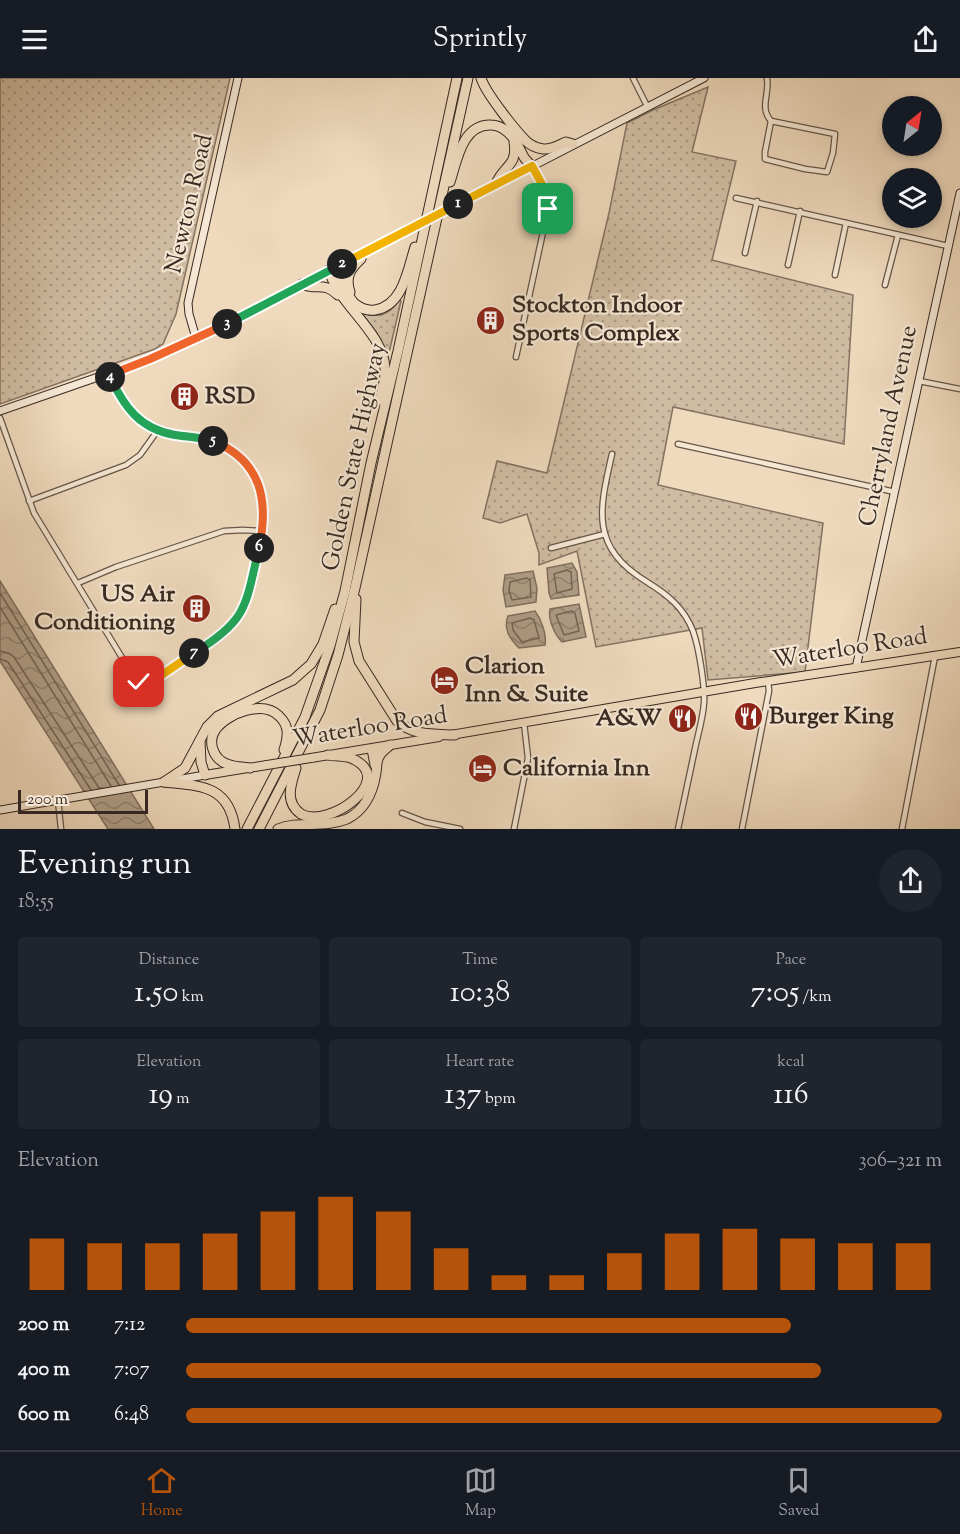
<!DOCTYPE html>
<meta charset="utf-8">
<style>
body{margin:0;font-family:"Sorts Mill Goudy",serif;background:#20242c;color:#f1f3f6;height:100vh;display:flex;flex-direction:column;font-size:22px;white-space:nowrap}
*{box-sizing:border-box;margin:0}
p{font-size:20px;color:#9ea1a6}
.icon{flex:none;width:33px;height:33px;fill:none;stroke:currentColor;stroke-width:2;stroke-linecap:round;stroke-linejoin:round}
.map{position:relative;height:751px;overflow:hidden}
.sheet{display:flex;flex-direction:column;background:#171b24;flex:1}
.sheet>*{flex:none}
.needle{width:39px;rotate:30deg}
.fabs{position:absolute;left:882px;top:18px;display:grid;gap:12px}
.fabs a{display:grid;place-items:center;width:60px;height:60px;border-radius:50%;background:#171b24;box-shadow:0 3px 9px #0003;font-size:30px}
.scale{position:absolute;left:18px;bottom:15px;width:130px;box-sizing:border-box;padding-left:6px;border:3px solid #372921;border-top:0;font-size:16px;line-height:21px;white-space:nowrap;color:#372921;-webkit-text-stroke:4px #f5e7d4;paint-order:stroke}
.pin{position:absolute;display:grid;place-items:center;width:51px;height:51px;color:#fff;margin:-26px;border-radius:12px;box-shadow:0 3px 9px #0006}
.km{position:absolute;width:30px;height:30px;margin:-15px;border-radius:50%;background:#222;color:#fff;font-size:16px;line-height:30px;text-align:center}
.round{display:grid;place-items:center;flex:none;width:63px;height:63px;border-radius:32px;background:#20242c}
.headline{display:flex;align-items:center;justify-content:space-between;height:102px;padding:0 18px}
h1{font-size:33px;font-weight:600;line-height:45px}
.stats{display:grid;grid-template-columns:repeat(3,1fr);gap:9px;height:102px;padding:6px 18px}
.stats div{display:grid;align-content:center;border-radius:6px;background:#20242c;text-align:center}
.stats b{font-size:30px;font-weight:600}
.stats small{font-size:16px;font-weight:400}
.stats p{font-size:16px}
.chart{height:168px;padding:12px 18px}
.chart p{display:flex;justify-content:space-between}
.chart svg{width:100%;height:108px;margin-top:6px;stroke:#b45309;stroke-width:6}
ul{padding:0 18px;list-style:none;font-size:20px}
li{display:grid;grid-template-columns:96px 72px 1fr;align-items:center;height:45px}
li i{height:15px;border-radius:8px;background:#b45309}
header{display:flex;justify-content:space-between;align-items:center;height:78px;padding:0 18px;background:#171b24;font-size:27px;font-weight:600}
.menu{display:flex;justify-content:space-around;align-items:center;height:84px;border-top:2px solid #363941;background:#171b24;font-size:16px;color:#9ea1a6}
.menu a{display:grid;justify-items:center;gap:3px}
.menu .selected{color:#b45309}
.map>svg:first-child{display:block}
.grass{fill:url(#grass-dots);stroke:#847262;stroke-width:1.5}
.water{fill:url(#water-waves);stroke:#806f5f;stroke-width:1.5}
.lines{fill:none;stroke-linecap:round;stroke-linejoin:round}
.shore{stroke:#746454;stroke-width:1.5}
.street-casing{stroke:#655548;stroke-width:7}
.secondary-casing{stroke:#372921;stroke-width:9}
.primary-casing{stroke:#372921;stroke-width:10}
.highway-casing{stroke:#372921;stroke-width:11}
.street{stroke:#f5e7d4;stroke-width:4.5}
.secondary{stroke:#f5e7d4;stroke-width:7}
.primary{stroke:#efdabd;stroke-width:8}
.highway{stroke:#efdabd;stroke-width:9}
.secondary-bridge-casing{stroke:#372921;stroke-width:9;stroke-linecap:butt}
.primary-bridge-casing{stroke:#372921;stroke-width:10;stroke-linecap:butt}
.secondary-bridge{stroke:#f5e7d4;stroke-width:7}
.primary-bridge{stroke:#efdabd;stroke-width:8}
.split-1-casing{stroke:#fff;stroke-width:12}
.split-2-casing{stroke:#fff;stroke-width:12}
.split-3-casing{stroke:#fff;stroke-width:12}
.split-4-casing{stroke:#fff;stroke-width:12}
.split-5-casing{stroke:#fff;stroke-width:12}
.split-6-casing{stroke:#fff;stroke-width:12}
.split-7-casing{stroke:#fff;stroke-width:12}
.split-8-casing{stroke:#fff;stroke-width:12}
.split-1{stroke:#f5b400;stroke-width:8}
.split-2{stroke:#f5b400;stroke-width:8}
.split-3{stroke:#22a559;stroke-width:8}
.split-4{stroke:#f0652b;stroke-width:8}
.split-5{stroke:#22a559;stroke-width:8}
.split-6{stroke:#f0652b;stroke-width:8}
.split-7{stroke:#22a559;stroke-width:8}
.split-8{stroke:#f5b400;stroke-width:8}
.labels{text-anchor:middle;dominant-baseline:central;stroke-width:4.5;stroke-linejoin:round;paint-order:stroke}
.street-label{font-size:24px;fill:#372921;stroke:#f5e7d4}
.poi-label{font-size:24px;font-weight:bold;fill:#372921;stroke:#f5e7d4;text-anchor:start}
</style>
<header><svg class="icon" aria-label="menu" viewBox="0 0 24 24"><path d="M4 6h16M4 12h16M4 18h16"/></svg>Sprintly<svg class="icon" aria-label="share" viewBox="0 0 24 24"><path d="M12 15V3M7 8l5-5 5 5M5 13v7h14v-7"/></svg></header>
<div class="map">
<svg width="960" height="751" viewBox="0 0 960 751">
<defs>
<pattern id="grass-dots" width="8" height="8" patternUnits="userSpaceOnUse" patternTransform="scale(1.5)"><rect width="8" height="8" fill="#d0bca2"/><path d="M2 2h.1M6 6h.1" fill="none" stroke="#aa9984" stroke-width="1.8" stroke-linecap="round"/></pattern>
<pattern id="water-waves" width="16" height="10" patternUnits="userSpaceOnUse" patternTransform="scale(1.5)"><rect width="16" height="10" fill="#b09e88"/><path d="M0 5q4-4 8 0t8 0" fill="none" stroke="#90816f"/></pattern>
</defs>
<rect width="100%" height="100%" fill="#efdabd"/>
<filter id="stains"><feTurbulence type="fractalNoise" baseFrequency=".00333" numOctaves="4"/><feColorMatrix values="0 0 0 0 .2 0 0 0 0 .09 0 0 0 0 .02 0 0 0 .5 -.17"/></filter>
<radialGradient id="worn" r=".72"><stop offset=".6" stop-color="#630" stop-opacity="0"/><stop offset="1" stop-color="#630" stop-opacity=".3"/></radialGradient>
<!-- grass -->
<g class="grass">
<path d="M0 0H230L176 236 163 266 155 271 0 326Z"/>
<path d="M708 9 692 74 736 83 712 182 853 217 844 366 673 329 658 407 823 445 805 594 708 602 702 550 596 569 577 473 539 487V475L527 436 500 445 483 440 497 383 547 395 609 135 627 45 653 32Z"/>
<path d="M399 222 401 223 388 279 360 236 361 234C377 241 390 236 399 222Z"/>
</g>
<!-- water -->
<g class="water">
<path d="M572 485 577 494 579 517 551 521 549 515 547 490Z"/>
<path d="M533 493 537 510 536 524 506 529 503 512 505 497Z"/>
<path d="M0 503 154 751H108L0 583Z"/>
<path d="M579 526 586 559 562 564C554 556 548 541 550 531Z"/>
<path d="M535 533C541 541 547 556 545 567L519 570C510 561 503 551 508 538Z"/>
</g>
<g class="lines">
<!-- shore -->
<g class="shore">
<path d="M567 492 571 494 572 511 557 515 554 496Z"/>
<path d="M527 500 530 502 531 519 512 522 509 513 510 504Z"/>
<path d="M0 515 119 707"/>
<path d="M0 529 111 708"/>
<path d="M572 533 575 535 579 553 564 557 556 537Z"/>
<path d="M530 540 534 542 539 560 522 564 513 552 512 545Z"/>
<path d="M0 573 8 575 14 579 99 710"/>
<path d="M0 581 8 584 91 712"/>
</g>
<defs>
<g id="street">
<path d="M633 0 647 28"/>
<path d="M767 0C770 16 759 29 771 43"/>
<path d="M771 43 835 56 833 75 827 94 805 91 765 81V74Z"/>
<path d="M736 120 948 168"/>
<path d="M745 175 757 123"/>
<path d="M788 187 800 133"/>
<path d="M835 197 846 145"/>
<path d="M885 207 898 157"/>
<path d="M516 279 548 131 544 110 533 88"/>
<path d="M919 303 960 311"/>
<path d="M0 340 34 435 135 601 141 605H150C175 583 211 573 233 547 246 531 249 512 254 492 264 446 276 399 226 369 211 360 195 359 178 357 140 353 124 328 109 297"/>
<path d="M678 366 895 414"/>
<path d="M612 376C599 433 590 469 647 504 668 517 684 530 693 553 699 570 705 608 704 625 703 639 699 653 696 666 690 694 684 723 678 751"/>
<path d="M29 423 126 387 140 377 158 352"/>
<path d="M551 470 605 456"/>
<path d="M78 505 116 489 224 453 243 452 262 453"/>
<path d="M58 722 61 751"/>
<path d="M402 735 425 744 460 751"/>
<path d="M514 751 528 680 524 645"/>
<path d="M742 751 769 613 768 603"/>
<path d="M902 751 935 578"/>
</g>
<g id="secondary">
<path d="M455 128 704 0"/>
<path d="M196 260 189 236 188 225 238 0"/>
<path d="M0 333 150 281 261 229 400 156"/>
<path d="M856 590 960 115"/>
<path d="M0 732 205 697"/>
</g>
<g id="primary">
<path d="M451 657 755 605 960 574"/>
<path d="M311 680 439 659"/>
<path d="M205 697 267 687"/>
</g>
<g id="highway">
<path d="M481 0C485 14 515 52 526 63 530 67 537 70 543 71 551 72 559 67 566 64L573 66"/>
<path d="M450 104C457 83 462 46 491 47 501 47 508 53 514 61 521 70 522 82 533 88"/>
<path d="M496 106C503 87 518 89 514 64"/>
<path d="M329 192C343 199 344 214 354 225 360 230 368 233 375 232 403 228 408 191 415 169"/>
<path d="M329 192C338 227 383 253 385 290 386 300 382 312 380 322"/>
<path d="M302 206C316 213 324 203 338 217"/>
<path d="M350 214C345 199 350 191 361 181L360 177"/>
<path d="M356 521 354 564 359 583 397 643C413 658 434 656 455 657"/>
<path d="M200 663 201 684 205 697"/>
<path d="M372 671 375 687"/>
<path d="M250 690C243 689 234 689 227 686 213 681 207 663 216 651 228 635 263 622 279 638 290 648 288 659 284 672"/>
<path d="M296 690C291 706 284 724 301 736 329 751 395 703 355 682 347 677 337 679 328 677"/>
<path d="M164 704 185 690 207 649 218 638 293 602 311 586 323 566 335 531"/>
<path d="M164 704C199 708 229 706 235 751"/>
<path d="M247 751 305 639 330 568 345 513 371 385 398 273 457 0"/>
<path d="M259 751 320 632 338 577 355 510 468 0"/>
<path d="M278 751C300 742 322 751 347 741 365 732 373 714 376 695 377 689 376 682 380 677 382 673 387 670 390 667"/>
</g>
</defs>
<!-- street casing -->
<use href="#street" class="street-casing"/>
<!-- secondary casing -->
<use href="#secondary" class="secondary-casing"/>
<!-- primary casing -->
<use href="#primary" class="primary-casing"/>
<!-- highway casing -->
<use href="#highway" class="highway-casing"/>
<!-- street -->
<use href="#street" class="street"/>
<!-- secondary -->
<use href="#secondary" class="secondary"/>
<!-- primary -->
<use href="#primary" class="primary"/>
<!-- highway -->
<use href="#highway" class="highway"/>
<defs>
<path id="secondary-bridge" d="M400 156 455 128"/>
<path id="primary-bridge" d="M267 687 311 680"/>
</defs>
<!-- secondary-bridge casing -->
<use href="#secondary-bridge" class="secondary-bridge-casing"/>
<!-- primary-bridge casing -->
<use href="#primary-bridge" class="primary-bridge-casing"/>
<!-- secondary-bridge -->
<use href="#secondary-bridge" class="secondary-bridge"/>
<!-- primary-bridge -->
<use href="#primary-bridge" class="primary-bridge"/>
</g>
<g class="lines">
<defs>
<path id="split-1" d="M458 126 532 88 544 110 548 131"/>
<path id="split-2" d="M342 186 458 126"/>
<path id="split-3" d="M227 246 342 186"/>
<path id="split-4" d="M110 299 109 297 150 281 227 246"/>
<path id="split-5" d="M110 299C124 328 139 351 175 357 188 359 200 359 213 363"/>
<path id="split-6" d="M213 363C262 383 269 423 259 470"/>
<path id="split-7" d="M194 575C248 542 245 529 259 470"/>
<path id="split-8" d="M139 604 150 605 194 575"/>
</defs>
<!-- split-1 casing -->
<use href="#split-1" class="split-1-casing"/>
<!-- split-2 casing -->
<use href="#split-2" class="split-2-casing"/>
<!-- split-3 casing -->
<use href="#split-3" class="split-3-casing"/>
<!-- split-4 casing -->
<use href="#split-4" class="split-4-casing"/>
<!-- split-5 casing -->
<use href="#split-5" class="split-5-casing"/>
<!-- split-6 casing -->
<use href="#split-6" class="split-6-casing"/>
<!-- split-7 casing -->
<use href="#split-7" class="split-7-casing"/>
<!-- split-8 casing -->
<use href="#split-8" class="split-8-casing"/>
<!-- split-1 -->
<use href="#split-1" class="split-1"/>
<!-- split-2 -->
<use href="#split-2" class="split-2"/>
<!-- split-3 -->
<use href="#split-3" class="split-3"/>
<!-- split-4 -->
<use href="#split-4" class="split-4"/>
<!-- split-5 -->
<use href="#split-5" class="split-5"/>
<!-- split-6 -->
<use href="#split-6" class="split-6"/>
<!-- split-7 -->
<use href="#split-7" class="split-7"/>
<!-- split-8 -->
<use href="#split-8" class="split-8"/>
</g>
<!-- icons -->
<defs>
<symbol id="building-disc" viewBox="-11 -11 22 22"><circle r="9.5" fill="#8f2418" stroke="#f5e7d4"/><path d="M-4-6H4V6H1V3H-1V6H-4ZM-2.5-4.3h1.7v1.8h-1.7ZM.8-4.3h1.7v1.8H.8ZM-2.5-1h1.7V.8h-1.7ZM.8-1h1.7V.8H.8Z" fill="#fff"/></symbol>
<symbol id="hotel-disc" viewBox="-11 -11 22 22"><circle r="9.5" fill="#8f2418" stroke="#f5e7d4"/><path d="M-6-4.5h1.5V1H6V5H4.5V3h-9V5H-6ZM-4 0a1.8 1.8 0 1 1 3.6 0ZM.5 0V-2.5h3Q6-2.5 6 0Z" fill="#fff"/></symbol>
<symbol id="restaurant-disc" viewBox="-11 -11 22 22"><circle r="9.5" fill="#8f2418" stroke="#f5e7d4"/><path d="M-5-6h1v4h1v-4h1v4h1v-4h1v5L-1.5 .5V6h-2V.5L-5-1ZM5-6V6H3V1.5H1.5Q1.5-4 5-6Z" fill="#fff"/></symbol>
</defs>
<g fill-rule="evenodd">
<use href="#building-disc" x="474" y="226" width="33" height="33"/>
<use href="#building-disc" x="168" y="302" width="33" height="33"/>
<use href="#building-disc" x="180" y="514" width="33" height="33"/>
<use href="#hotel-disc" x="428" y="586" width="33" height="33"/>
<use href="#restaurant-disc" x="732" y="622" width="33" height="33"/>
<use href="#restaurant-disc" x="666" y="624" width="33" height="33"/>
<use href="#hotel-disc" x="466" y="674" width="33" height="33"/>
</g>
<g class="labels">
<!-- street labels -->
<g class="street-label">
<text transform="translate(190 126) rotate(-77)">Newton Road</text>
<text transform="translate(889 348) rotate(-78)">Cherryland Avenue</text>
<text transform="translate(355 379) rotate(-78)">Golden State Highway</text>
<text transform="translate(850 571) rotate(-9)">Waterloo Road</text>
<text transform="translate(370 650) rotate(-9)">Waterloo Road</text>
</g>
<!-- poi labels -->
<g class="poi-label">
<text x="512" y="228">Stockton Indoor<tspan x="512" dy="28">Sports Complex</tspan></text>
<text x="205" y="319">RSD</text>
<text x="175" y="517" text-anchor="end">US Air<tspan x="175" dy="28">Conditioning</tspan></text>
<text x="465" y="589">Clarion<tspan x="465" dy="28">Inn &amp; Suite</tspan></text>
<text x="769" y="639">Burger King</text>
<text x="662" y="641" text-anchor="end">A&amp;W</text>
<text x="503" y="691">California Inn</text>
</g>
</g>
<rect width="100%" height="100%" filter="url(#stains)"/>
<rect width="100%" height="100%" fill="url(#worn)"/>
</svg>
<div class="fabs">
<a><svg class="needle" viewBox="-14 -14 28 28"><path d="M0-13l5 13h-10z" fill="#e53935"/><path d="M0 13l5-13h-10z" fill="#9ea1a6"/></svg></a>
<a><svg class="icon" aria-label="layers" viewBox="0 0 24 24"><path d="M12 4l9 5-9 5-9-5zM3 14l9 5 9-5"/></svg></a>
</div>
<div class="scale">200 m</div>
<div class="pin" style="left:548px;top:131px;background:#1e9e55"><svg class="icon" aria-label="arrive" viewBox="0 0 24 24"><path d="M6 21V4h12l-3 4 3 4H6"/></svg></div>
<div class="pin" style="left:139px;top:604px;background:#d93025"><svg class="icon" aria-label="check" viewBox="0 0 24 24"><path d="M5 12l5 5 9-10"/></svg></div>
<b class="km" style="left:458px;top:126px">1</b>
<b class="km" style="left:342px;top:186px">2</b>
<b class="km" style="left:227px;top:246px">3</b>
<b class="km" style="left:110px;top:299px">4</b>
<b class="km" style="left:213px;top:363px">5</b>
<b class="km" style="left:259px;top:470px">6</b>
<b class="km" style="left:194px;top:575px">7</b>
</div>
<section class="sheet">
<div class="headline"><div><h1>Evening run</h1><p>18:55</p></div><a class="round"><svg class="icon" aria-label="share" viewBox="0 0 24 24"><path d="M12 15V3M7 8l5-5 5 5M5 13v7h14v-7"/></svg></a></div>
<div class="stats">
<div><p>Distance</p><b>1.50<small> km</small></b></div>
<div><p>Time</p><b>10:38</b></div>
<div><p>Pace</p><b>7:05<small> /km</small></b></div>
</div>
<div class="stats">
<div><p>Elevation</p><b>19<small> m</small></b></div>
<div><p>Heart rate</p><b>137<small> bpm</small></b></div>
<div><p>kcal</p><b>116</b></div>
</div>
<div class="chart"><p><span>Elevation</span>306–321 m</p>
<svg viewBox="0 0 160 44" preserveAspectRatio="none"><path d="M5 44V23M15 44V25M25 44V25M35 44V21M45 44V12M55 44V6M65 44V12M75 44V27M85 44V38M95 44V38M105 44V29M115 44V21M125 44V19M135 44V23M145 44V25M155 44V25"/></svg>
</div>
<ul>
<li><b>200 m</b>7:12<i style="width:80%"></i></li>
<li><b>400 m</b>7:07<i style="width:84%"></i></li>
<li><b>600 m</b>6:48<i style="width:100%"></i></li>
</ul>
</section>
<nav class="menu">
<a class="selected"><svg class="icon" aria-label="home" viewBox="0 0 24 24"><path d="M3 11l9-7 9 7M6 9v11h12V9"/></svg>Home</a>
<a><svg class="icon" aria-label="map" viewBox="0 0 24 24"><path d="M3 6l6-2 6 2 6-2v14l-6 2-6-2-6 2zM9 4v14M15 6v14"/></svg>Map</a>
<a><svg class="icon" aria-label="saved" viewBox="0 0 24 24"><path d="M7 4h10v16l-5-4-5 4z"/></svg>Saved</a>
</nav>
